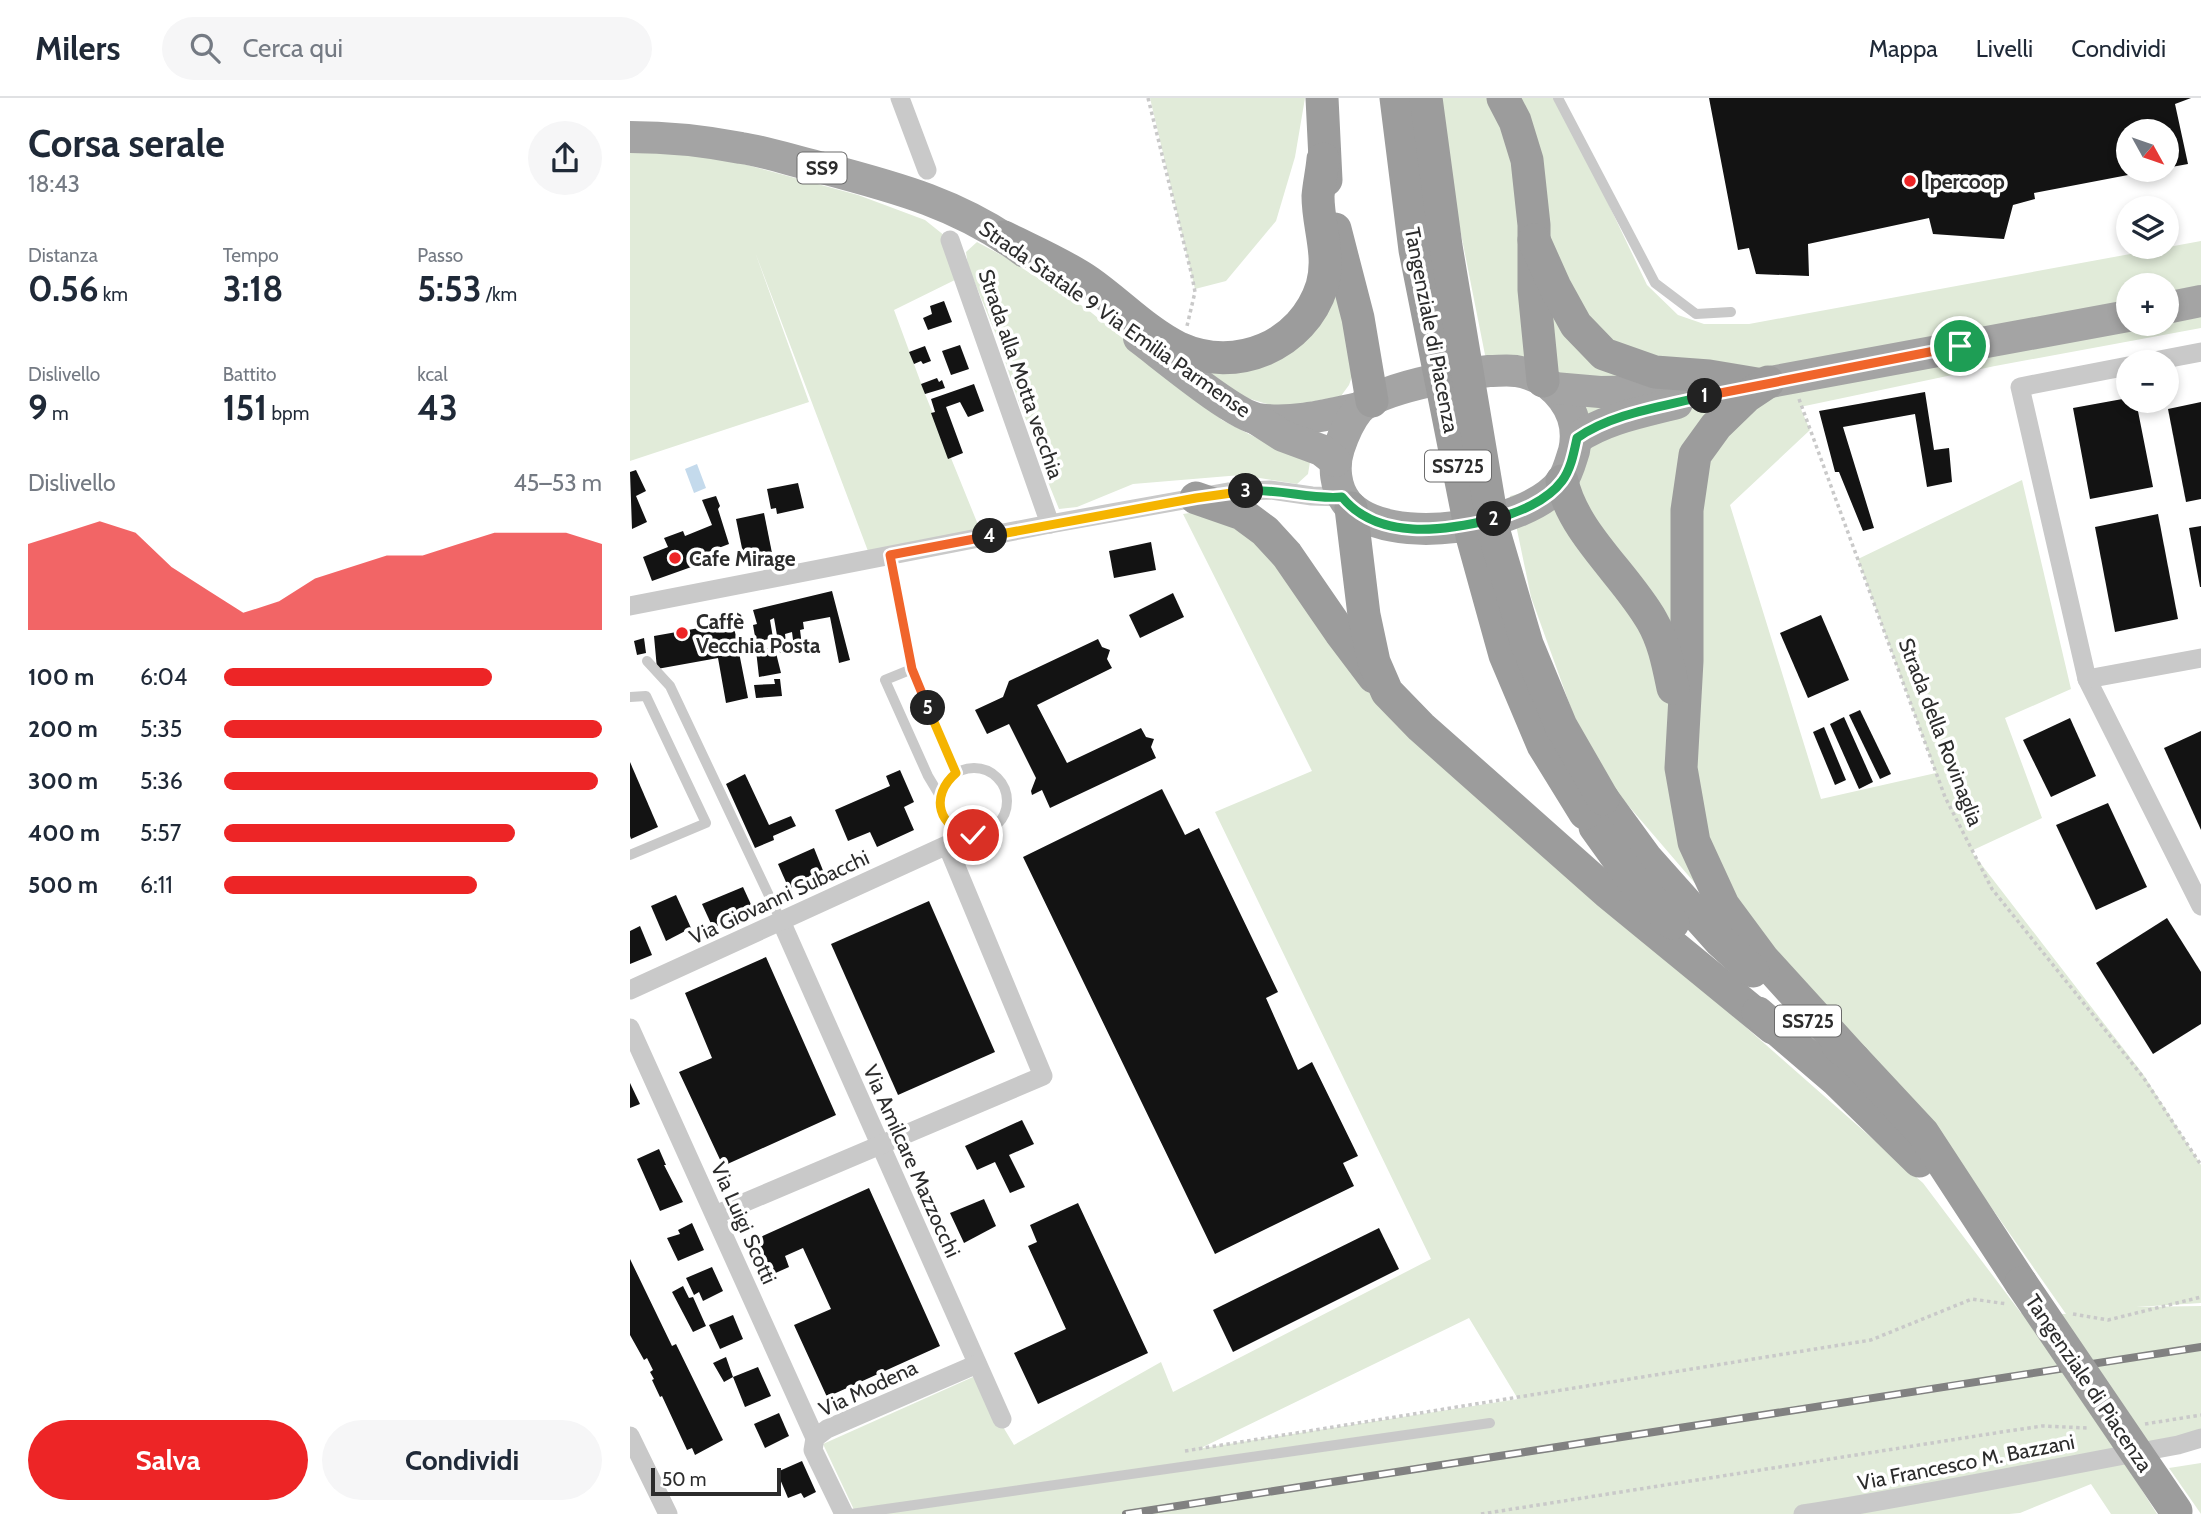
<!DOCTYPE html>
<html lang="it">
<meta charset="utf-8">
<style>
body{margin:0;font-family:Cabin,sans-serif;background:#f6f6f7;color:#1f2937;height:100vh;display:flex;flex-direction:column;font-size:26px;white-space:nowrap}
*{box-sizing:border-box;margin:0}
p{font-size:23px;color:#747a83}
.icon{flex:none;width:38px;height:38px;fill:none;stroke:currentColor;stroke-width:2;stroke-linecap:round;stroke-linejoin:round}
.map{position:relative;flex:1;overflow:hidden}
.side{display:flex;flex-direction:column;background:#fff;width:630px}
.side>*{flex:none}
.needle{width:46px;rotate:130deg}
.buttons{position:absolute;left:1486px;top:21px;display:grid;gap:14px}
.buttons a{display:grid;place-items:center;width:63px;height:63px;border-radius:50%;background:#fff;box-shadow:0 4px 10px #0003;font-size:35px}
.scale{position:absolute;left:21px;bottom:18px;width:130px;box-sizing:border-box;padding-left:7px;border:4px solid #2c2c2c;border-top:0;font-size:19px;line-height:24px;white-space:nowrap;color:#2c2c2c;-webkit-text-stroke:5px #fff;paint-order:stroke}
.pin{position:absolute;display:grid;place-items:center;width:60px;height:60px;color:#fff;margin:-30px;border:4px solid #fff;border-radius:50%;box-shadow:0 2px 7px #0007}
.km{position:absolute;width:35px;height:35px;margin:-18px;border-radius:50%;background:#222;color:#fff;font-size:19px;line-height:35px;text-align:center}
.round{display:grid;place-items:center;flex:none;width:74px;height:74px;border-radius:37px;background:#f6f6f7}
.overview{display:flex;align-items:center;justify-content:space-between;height:119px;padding:0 28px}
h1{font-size:38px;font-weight:800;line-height:52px}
.figures{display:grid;grid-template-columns:repeat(3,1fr);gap:10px;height:119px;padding:7px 28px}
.figures div{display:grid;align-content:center}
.figures b{font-size:35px;font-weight:800}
.figures small{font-size:19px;font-weight:400}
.figures p{font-size:19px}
.chart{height:196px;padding:14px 28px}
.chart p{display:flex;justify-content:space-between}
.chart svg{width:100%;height:126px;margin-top:7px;fill:#ed2526;opacity:.7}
.cta{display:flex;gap:14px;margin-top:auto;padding:14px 28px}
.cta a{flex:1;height:80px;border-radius:42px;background:#ed2526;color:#fff;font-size:28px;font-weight:800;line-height:80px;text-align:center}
.cta a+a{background:#f6f6f7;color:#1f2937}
ul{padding:0 28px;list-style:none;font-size:23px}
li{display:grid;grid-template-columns:112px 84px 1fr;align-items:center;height:52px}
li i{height:18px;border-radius:9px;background:#ed2526}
header{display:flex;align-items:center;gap:42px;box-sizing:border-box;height:98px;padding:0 35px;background:#fff;border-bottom:2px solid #e0e1e3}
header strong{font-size:33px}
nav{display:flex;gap:38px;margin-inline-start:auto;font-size:24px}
.search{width:490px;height:63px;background:#f6f6f7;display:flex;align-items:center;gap:18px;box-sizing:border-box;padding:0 24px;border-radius:38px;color:#747a83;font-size:26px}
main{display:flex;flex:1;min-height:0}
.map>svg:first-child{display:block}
.green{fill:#e1ebd9;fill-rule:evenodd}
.water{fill:#c4daec}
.building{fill:#131313;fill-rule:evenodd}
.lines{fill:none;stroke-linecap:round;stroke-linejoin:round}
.path{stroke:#c9c9c9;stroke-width:3.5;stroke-dasharray:3.5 3.5;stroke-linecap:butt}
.service{stroke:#c9c9c9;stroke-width:10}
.minor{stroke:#c9c9c9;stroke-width:19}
.primary{stroke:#a4a4a4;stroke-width:32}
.trunk{stroke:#9c9c9c;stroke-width:33}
.rail-casing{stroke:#818181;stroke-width:8}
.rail{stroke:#fff;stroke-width:5;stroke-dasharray:16;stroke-linecap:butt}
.trunk-bridge{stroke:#9c9c9c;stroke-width:33}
.split-1-casing{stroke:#fff;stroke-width:14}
.split-2-casing{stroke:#fff;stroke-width:14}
.split-3-casing{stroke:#fff;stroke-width:14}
.split-4-casing{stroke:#fff;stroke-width:14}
.split-5-casing{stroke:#fff;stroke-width:14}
.split-6-casing{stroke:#fff;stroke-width:14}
.split-1{stroke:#f0652b;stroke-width:9}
.split-2{stroke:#22a559;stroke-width:9}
.split-3{stroke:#22a559;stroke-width:9}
.split-4{stroke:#f5b400;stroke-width:9}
.split-5{stroke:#f0652b;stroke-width:9}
.split-6{stroke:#f5b400;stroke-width:9}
.poi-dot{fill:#ed2526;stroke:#fff;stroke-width:2.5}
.labels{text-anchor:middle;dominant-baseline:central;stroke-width:7;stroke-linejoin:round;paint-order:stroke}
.shield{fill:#fff;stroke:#6b6b6b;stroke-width:2}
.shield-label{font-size:19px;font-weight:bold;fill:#2c2c2c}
.poi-label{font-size:21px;font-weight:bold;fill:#2c2c2c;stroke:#fff;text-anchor:start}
.street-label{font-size:21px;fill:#2c2c2c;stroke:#fff}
</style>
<header>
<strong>Milers</strong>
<div class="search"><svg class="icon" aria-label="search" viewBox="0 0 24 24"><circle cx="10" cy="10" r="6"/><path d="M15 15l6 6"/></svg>Cerca qui</div>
<nav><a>Mappa</a><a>Livelli</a><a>Condividi</a></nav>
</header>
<main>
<section class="side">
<div class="overview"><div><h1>Corsa serale</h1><p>18:43</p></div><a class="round"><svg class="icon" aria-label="share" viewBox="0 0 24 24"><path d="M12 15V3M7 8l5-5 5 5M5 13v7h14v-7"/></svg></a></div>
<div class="figures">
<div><p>Distanza</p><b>0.56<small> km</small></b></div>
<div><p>Tempo</p><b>3:18</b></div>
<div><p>Passo</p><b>5:53<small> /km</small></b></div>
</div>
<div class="figures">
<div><p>Dislivello</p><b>9<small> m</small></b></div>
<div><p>Battito</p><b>151<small> bpm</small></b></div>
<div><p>kcal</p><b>43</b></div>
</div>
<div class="chart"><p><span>Dislivello</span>45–53 m</p>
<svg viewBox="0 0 160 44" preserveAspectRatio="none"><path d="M0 44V14L10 10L20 6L30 10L40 22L50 30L60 38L70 34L80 26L90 22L100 18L110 18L120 14L130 10L140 10L150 10L160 14V44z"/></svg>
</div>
<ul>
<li><b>100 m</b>6:04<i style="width:71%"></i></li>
<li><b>200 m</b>5:35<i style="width:100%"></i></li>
<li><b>300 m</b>5:36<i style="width:99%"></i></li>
<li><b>400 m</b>5:57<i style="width:77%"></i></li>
<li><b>500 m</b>6:11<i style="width:67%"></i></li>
</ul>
<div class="cta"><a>Salva</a><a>Condividi</a></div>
</section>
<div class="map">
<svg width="1571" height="1416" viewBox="0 0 1571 1416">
<rect width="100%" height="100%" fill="#fff"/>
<!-- green -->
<g class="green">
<path d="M520 0H675L665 59 646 123 596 183 565 191Z"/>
<path d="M804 0H928L1017 187 1048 217 1074 226H1119L1571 143V230L1365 268 1170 309 1180 332 1100 407 1191 701 1306 675 1228 461 1392 382 1441 591 1375 620 1412 720 1341 753 1513 976 1571 1067V1205L1506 1209 1571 1208V1338L1501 1375 1527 1416H1481L1461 1386 1390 1415 1379 1416H226L193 1346 343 1279 384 1347 531 1264 543 1294 801 1161 585 714 682 673 553 416 573 413 633 446 927 763 1293 1085 1391 1215 1436 1216 1307 1032 1118 847 960 663 901 499 880 398 908 391 926 371 934 340 929 317 911 294 879 285 861 287ZM1498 187H1536V226H1498ZM839 1220 888 1301 573 1350V1349Z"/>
<path d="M0 52 91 60 228 97 295 122 320 142 333 178 264 212 295 296 353 439 241 461 125 154 179 304 0 363Z"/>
<path d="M347 144 373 158 457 211 592 322 644 349 680 364 678 376 667 386 611 377 503 386 447 409 429 411 414 374 410 354 390 308 367 239 338 168 336 154Z"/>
<path d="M703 185 726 267 719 287 711 298 650 310 607 297 580 279 576 268H589Z"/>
<path d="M1571 1365V1416L1539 1370Z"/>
</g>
<!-- water -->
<path class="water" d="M67 366 76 390 64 395 55 371Z"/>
<!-- building -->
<g class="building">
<path d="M1079 0H1561L1545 6 1558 66 1536 70V33H1498V72L1519 73 1404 95 1405 101 1383 107 1374 141 1303 136 1299 120 1178 146 1179 178 1126 176 1119 150 1108 152Z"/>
<path d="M314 203 322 224 298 232 293 220 302 216 300 208Z"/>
<path d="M330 247 339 271 321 277 312 253Z"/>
<path d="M295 248 301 263 293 266 291 263 284 266 279 254Z"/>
<path d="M307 280 309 284 312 282 315 290 295 296 291 286Z"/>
<path d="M344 286 354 313 338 319 330 304 316 309 333 355 318 361 301 315 305 314 301 301Z"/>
<path d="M1295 294 1304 352 1319 350 1322 384 1297 389 1285 316 1213 329 1244 430 1233 433 1209 374H1205L1189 313Z"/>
<path d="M1498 300V303H1506L1523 389 1460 401 1443 310Z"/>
<path d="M1571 304V401L1556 404 1538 311Z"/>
<path d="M6 372 16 393 6 398 17 424 2 431 0 374Z"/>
<path d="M168 385 174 410 147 416 146 410 141 411 137 391Z"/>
<path d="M86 398 90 408 88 411 99 446 78 454 81 462 22 483 13 459 38 449 34 440 53 433 55 438 82 427 72 402Z"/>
<path d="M134 415 142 455 114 460 106 421Z"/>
<path d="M1528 416 1548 521 1485 534 1465 429Z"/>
<path d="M1571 428V489H1570L1559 430Z"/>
<path d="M521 444 526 472 484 480 479 453Z"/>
<path d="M202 493 220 562 209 565 200 519 173 524 174 531 170 532 173 555 165 557 162 534 155 536 157 554 150 555 144 520 140 522 143 540 126 544 123 527 127 526 123 512Z"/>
<path d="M543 495 554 519 510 540 499 517Z"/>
<path d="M1191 517 1219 582 1178 600 1150 535Z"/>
<path d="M103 524 118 600 96 605 88 560 27 571 24 538ZM103 544 105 556 89 558 87 547Z"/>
<path d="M14 540 16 555 7 557 4 543Z"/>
<path d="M468 541 472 549 480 552 477 561 482 570 407 607 437 665 511 630 516 639 524 641 521 649 526 660 420 710 412 692 402 697 401 693 406 680 379 626 357 636 345 612 373 599 379 583Z"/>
<path d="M140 550 141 555H146L151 575 129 579 126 552Z"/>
<path d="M144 581H150L152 598 126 600 124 587 145 586Z"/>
<path d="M1230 612 1261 676 1250 681 1219 617Z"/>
<path d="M1214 619 1243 684 1229 691 1200 626Z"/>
<path d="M1440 620 1466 678 1421 699 1393 642Z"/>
<path d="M1194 629 1216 682 1205 687 1183 634Z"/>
<path d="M1571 633V732L1534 650Z"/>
<path d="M0 664 28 729 1 741 0 738Z"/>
<path d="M270 672 284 704 274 709 284 732 247 749 240 734 218 743 205 712 260 688 256 678Z"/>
<path d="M115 676 139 727 161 718 166 728 143 738 144 742 125 750 96 686Z"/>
<path d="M532 691 555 737 569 730 648 894 636 900 668 972 682 964 728 1058 713 1065 724 1088 585 1156 393 759Z"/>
<path d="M1478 705 1517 789 1466 812 1426 727Z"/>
<path d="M184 750 194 775 159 791 148 766Z"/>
<path d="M113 789 124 813 83 830 72 806Z"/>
<path d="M46 797 61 830 36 843 21 808Z"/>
<path d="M299 803 365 954 268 997 201 846Z"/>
<path d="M1537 820 1571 874V926L1523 956 1466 865Z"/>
<path d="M10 828 22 857 0 866V833Z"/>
<path d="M136 859 206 1017 93 1068 49 974 82 960 55 895Z"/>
<path d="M0 985 10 1006 0 1010Z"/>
<path d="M392 1022 404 1046 379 1057 395 1089 380 1095 365 1064 347 1072 335 1048Z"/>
<path d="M29 1051 36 1067H34L53 1104 30 1113 7 1061Z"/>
<path d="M239 1090 310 1248 197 1299 164 1227 201 1211 173 1150 155 1158 159 1169 141 1177 126 1141Z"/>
<path d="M354 1101 366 1128 334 1145 320 1115Z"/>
<path d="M448 1105 518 1255 408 1306 384 1255 436 1231 398 1148 407 1144 400 1127Z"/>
<path d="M62 1125 74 1152 48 1163 37 1140 50 1136 48 1132Z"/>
<path d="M749 1130 769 1171 603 1254 583 1212Z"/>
<path d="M0 1161 42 1248 46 1246 93 1342 65 1357 62 1350 57 1352 32 1298 30 1299 22 1282 24 1281 20 1274 23 1272 17 1260 14 1262 0 1237Z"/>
<path d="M82 1169 93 1193 73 1203 69 1194 64 1197 56 1180Z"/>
<path d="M53 1188 59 1200 63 1199 76 1228 63 1234 42 1194Z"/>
<path d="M103 1217 113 1241 90 1251 79 1227Z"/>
<path d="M96 1259 103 1279 128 1269 141 1298 115 1309 103 1279 94 1284 83 1265Z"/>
<path d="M149 1315 159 1338 135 1350 124 1326Z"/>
<path d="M172 1363 186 1394 174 1400 171 1395 158 1400 147 1374Z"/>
</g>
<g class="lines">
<!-- path -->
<g class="path">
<path d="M518 0 562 178 565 194 557 228"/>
<path d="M1169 301 1315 699 1362 791 1513 979 1571 1067"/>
<path d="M1443 1216 1478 1222 1571 1199"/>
<path d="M1515 1326 1571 1317"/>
<path d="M555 1353 1241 1242 1342 1201 1377 1206"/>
<path d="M851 1416 1378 1333 1412 1328 1458 1330"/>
</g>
<!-- service -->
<g class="service">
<path d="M928 0 1025 185 1066 216 1101 214"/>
<path d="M260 457 282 571 326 675"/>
<path d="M17 563 40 588 151 823"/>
<path d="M282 571 255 582 298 678 310 698"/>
<path d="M0 599 16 598 76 725 0 757"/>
<circle cx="344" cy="703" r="33"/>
<path d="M221 1416 860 1325"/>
</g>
<!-- minor -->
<g class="minor">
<path d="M270 0 297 72"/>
<path d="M320 142 420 426"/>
<path d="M1519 264 1571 254"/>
<path d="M1498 268 1390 289 1457 581 1571 808"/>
<path d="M0 508 420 426 598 394 640 392 682 398 712 399"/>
<path d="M1457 581 1571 560"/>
<path d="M151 823 372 1321"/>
<path d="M0 892 317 747 413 978 85 1117"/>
<path d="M0 930 185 1340"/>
<path d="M0 1338 38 1416"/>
<path d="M214 1416 183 1352 185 1340 197 1331 347 1266"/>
<path d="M1173 1416C1299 1396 1423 1370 1548 1347L1571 1340"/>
</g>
<!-- primary -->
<g class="primary">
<path d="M0 39C37 39 75 43 111 50 138 54 163 63 189 69 265 89 331 106 395 154"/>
<path d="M1536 210 1571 203"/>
<path d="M509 240C532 257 603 317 628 321 661 326 697 317 729 310"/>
<path d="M859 273C868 273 877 272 886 273 925 279 953 314 944 353 941 362 938 375 932 383 899 429 756 452 717 405 705 390 703 368 709 350 713 338 720 322 728 312 747 290 830 276 859 273Z"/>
<path d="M924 290 970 294 1097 292 1498 218"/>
<path d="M628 322 653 338 691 352 705 363"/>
<path d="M947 340C977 320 1013 314 1047 305"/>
</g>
<!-- trunk -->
<g class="trunk">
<path d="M692 0 696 82"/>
<path d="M873 0 885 23 897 62 904 127V192L913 283"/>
<path d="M705 131 728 220 742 303"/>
<path d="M374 139C402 153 433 166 459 184 489 205 516 234 549 250 606 276 673 248 692 188 701 157 688 129 688 98 689 86 692 73 693 61"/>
<path d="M904 142 925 189 946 227 974 256 1025 274 1079 278 1127 286"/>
<path d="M1138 284 1117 298 1086 328 1065 357 1057 412V563L1051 670 1064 744 1093 807 1133 861 1224 961"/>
<path d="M932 383C943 435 996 477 1022 523 1034 544 1038 566 1043 590"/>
<path d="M566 400 612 416 635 433 657 457 710 534 744 579"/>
<path d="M721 410 734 517 744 564 757 594 791 629 977 794 1143 930"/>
<path d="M973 701 1016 760 1090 843 1123 873"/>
<path d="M965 729 1003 782 1043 825"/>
<path d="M1128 915 1206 982 1289 1063"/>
<path d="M1208 948 1224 961 1293 1035 1391 1185"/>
</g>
<defs>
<path id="rail" d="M496 1416 1571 1249"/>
</defs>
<!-- rail casing -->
<use href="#rail" class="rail-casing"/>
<!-- rail -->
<use href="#rail" class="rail"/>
<!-- trunk-bridge -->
<g class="trunk-bridge">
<path d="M766 0 785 152 842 438 875 557 913 647 955 715"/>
<path d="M796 0 816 148 864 434 897 546 931 628 973 701"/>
<path d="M1391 1185 1546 1413"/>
</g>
</g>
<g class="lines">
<defs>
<path id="split-1" d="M1075 298 1330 248"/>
<path id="split-2" d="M864 421C888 415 917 403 932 383 941 371 944 354 947 340 983 315 1032 309 1075 298"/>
<path id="split-3" d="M616 393C649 390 680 402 712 399 748 443 814 433 864 421"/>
<path id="split-4" d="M360 438 566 400 616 393"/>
<path id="split-5" d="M298 610 282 571 260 457 360 438"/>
<path id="split-6" d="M298 610 326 675C299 698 308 731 343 737"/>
</defs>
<!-- split-1 casing -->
<use href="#split-1" class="split-1-casing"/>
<!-- split-2 casing -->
<use href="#split-2" class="split-2-casing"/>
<!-- split-3 casing -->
<use href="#split-3" class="split-3-casing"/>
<!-- split-4 casing -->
<use href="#split-4" class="split-4-casing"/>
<!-- split-5 casing -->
<use href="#split-5" class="split-5-casing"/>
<!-- split-6 casing -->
<use href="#split-6" class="split-6-casing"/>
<!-- split-1 -->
<use href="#split-1" class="split-1"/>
<!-- split-2 -->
<use href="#split-2" class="split-2"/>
<!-- split-3 -->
<use href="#split-3" class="split-3"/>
<!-- split-4 -->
<use href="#split-4" class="split-4"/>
<!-- split-5 -->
<use href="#split-5" class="split-5"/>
<!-- split-6 -->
<use href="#split-6" class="split-6"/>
</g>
<!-- markers -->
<g class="poi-dot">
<circle cx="1280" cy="83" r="7"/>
<circle cx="45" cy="460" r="7"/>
<circle cx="52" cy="535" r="7"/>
</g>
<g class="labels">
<!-- shield labels -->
<g class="shield">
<rect x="167.5" y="54.5" width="49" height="31" rx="5"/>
<rect x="795" y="352.5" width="66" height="31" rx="5"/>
<rect x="1145" y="907.5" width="66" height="31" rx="5"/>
</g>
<g class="shield-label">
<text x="192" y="70">SS9</text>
<text x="828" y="368">SS725</text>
<text x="1178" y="923">SS725</text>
</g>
<!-- poi labels -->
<g class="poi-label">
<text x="1294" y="83">Ipercoop</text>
<text x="59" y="460">Cafe Mirage</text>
<text x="66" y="523">Caffè<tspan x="66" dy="24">Vecchia Posta</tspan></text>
</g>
<!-- street labels -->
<g class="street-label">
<text transform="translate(485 221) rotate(35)">Strada Statale 9 Via Emilia Parmense</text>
<text transform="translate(802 232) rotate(79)">Tangenziale di Piacenza</text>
<text transform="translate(391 276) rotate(71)">Strada alla Motta vecchia</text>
<text transform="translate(1311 634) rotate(69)">Strada della Rovinaglia</text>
<text transform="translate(149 799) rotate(-25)">Via Giovanni Subacchi</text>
<text transform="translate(282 1063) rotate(66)">Via Amilcare Mazzocchi</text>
<text transform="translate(114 1125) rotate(66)">Via Luigi Scotti</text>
<text transform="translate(1459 1285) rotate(56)">Tangenziale di Piacenza</text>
<text transform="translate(238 1290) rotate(-25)">Via Modena</text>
<text transform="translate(1336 1364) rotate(-11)">Via Francesco M. Bazzani</text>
</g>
</g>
</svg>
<div class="buttons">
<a><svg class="needle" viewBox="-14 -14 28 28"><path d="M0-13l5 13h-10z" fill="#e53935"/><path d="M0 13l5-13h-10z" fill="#747a83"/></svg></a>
<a><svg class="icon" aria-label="layers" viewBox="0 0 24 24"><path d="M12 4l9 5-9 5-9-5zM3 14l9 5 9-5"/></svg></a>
<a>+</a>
<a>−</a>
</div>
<div class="scale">50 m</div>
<div class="pin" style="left:1330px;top:248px;background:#1e9e55"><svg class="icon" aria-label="arrive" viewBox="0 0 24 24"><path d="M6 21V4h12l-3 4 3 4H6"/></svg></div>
<div class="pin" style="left:343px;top:737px;background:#d93025"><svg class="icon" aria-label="check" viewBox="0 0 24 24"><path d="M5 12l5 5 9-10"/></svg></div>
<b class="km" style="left:1075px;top:298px">1</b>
<b class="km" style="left:864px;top:421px">2</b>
<b class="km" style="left:616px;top:393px">3</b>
<b class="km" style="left:360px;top:438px">4</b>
<b class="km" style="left:298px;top:610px">5</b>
</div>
</main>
